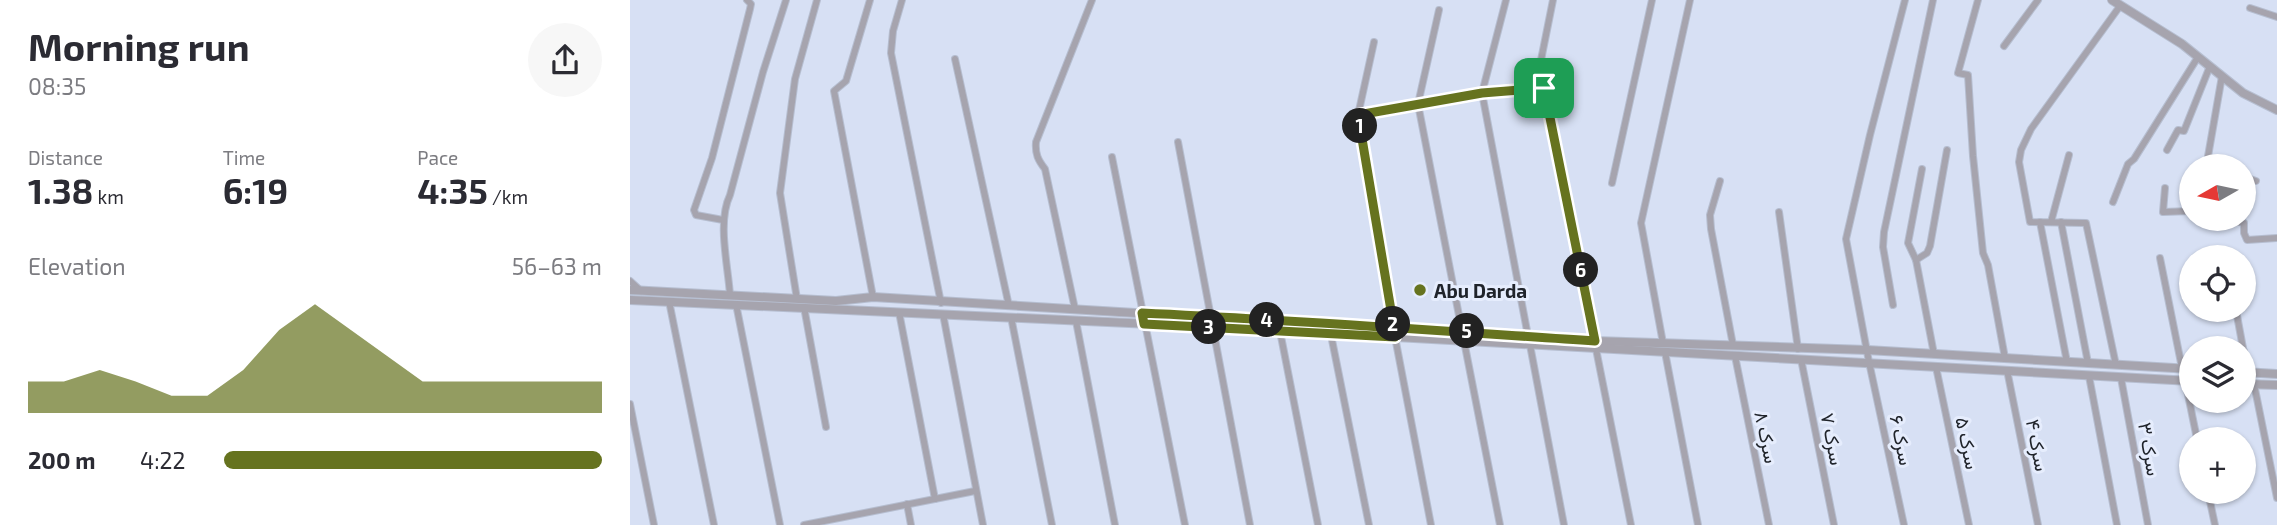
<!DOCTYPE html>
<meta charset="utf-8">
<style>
body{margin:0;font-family:"Exo 2",Vazirmatn,sans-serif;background:#f7f7f7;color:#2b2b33;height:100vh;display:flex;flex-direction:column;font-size:26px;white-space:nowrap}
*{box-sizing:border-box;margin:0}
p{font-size:23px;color:#7c7c81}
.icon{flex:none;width:38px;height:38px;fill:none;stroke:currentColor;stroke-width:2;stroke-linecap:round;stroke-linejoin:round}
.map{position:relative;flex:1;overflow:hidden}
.sheet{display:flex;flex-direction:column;background:#fff;width:630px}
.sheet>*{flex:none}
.needle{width:46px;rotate:261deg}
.controls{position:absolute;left:1549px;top:154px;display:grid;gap:14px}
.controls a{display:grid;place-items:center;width:77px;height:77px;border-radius:50%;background:#fff;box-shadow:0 2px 5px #0004;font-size:35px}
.pin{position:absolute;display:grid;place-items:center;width:60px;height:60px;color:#fff;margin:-30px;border-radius:14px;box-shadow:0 4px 10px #0006}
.km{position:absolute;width:35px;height:35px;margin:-18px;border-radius:50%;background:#222;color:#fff;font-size:19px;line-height:35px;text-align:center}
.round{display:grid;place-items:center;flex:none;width:74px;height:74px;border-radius:37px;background:#f7f7f7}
.head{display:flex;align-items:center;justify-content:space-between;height:119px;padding:0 28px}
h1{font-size:38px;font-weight:700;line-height:52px}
.metrics{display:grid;grid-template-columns:repeat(3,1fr);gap:10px;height:119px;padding:7px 28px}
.metrics div{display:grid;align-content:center}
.metrics b{font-size:35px;font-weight:700}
.metrics small{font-size:19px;font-weight:400}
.metrics p{font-size:19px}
.chart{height:196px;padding:14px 28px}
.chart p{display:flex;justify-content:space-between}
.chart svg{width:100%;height:126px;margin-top:7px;fill:#66731f;opacity:.7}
ul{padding:0 28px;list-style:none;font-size:23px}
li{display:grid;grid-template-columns:112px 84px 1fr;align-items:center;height:52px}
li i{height:18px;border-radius:9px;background:#66731f}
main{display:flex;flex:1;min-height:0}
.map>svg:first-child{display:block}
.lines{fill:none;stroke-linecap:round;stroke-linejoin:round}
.minor-casing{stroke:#b6bed0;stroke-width:8}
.tertiary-casing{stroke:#b6bed0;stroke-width:10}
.minor{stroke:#a6a4ae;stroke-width:6}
.tertiary{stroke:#a6a4ae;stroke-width:8}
.route-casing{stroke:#fff;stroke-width:14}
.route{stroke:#66731f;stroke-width:9}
.poi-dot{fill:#66731f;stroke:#e6edfd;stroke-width:2.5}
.labels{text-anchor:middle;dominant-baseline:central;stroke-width:6;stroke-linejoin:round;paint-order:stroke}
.poi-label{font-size:19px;font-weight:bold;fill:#20242b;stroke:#e6edfd;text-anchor:start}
.street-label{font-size:19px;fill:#20242b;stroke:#e6edfd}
</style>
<main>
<section class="sheet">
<div class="head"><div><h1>Morning run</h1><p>08:35</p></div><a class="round"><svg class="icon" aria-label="share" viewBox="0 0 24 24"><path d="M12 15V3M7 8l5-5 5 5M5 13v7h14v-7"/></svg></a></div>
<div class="metrics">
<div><p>Distance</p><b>1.38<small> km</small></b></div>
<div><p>Time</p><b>6:19</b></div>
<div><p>Pace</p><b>4:35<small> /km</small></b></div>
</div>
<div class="chart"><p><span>Elevation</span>56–63 m</p>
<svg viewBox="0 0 160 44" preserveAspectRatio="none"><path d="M0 44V33L10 33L20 29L30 33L40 38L50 38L60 29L70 15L80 6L90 15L100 24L110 33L120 33L130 33L140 33L150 33L160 33V44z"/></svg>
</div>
<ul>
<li><b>200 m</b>4:22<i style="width:100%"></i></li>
</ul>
</section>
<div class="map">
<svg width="1647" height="525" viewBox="0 0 1647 525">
<rect width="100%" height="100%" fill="#d7e0f4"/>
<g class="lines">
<defs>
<g id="minor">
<path d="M240 0 216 81 204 91 243 297"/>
<path d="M272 0 263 31 261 53 311 303"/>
<path d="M876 0 852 93 898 336"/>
<path d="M923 0 910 65 965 341"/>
<path d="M1348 0 1328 73 1338 75 1343 156 1353 253 1358 265 1375 358"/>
<path d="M1620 8 1647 17"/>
<path d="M809 10 788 104 832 331"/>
<path d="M744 42 728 115 765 337 801 525"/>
<path d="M1374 46 1408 0"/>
<path d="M325 59 379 306"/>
<path d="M728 115 852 93 914 88"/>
<path d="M548 142 620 525"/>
<path d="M1537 150 1548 130 1554 131 1580 66"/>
<path d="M482 157 555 525"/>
<path d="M1587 166 1577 162 1592 76"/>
<path d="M1292 169 1278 243 1286 260 1304 354"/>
<path d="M1614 177 1626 181"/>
<path d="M1090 181 1080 215 1081 229 1103 345"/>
<path d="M982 183 1022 0"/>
<path d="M1535 188 1533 212 1561 211"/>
<path d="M1483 202 1498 164 1504 159 1568 57"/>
<path d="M1149 212 1168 349"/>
<path d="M1596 219 1614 223V233L1617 240 1647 238"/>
<path d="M93 220 66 215 64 210 82 158 120 9 121 4 117 0"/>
<path d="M1410 222 1437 362"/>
<path d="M1421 222 1439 155"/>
<path d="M1431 222 1458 363"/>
<path d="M1530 258 1552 368"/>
<path d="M1286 260 1297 253 1300 246 1317 150"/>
<path d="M0 281 11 291"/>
<path d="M100 295C98 265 87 222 100 195L133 72 156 0"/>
<path d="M167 299 150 193 165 79 187 0"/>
<path d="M39 301 84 525"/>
<path d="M106 304 150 525"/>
<path d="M1263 305 1253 247 1254 232 1303 0"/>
<path d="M174 307 196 427"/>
<path d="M445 309 415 169C408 160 405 154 406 142L462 0"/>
<path d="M1606 310 1613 348"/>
<path d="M269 312 305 499"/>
<path d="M313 314 353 525"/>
<path d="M381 317 422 525"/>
<path d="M446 321 485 525"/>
<path d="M648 321 688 525"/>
<path d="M699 325 739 525"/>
<path d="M834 341 870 525"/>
<path d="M1033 343 1011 223 1060 0"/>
<path d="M900 345 934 525"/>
<path d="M966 349 1001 525"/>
<path d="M1614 351 1618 372"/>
<path d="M1035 352 1068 525"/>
<path d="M1105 356 1139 525"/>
<path d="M1171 359 1204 525"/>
<path d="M1486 365 1456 223 1400 222 1389 162 1391 150 1401 129 1490 6"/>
<path d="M1306 367 1339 525"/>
<path d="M1377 370 1408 525"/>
<path d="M1459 376 1487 525"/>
<path d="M1491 378 1518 525"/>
<path d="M1555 380 1567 439"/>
<path d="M1624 384 1647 498"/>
<path d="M0 404 24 525"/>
<path d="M1578 492 1585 525"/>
<path d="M277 504 281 525"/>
<path d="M174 525 345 491"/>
<path d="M1274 525 1239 362 1216 239 1240 135 1275 0"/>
</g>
<g id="tertiary">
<path d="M1482 0 1552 44 1613 93 1647 110"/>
<path d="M0 290 206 301 243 297 965 341 1237 350 1561 369"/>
<path d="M0 300 585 327 1561 381"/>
<path d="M1614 372 1647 374"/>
<path d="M1614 384 1647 385"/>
</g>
</defs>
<!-- minor casing -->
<use href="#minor" class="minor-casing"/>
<!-- tertiary casing -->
<use href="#tertiary" class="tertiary-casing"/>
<!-- minor -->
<use href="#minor" class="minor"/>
<!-- tertiary -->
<use href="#tertiary" class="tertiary"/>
</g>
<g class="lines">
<defs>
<path id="route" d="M914 88 852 93 728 115 764 328 765 337 514 324 512 313C663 320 814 331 965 341L914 88"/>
</defs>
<!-- route casing -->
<use href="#route" class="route-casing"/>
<!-- route -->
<use href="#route" class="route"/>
</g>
<!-- markers -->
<circle class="poi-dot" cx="790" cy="290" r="7"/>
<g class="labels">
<!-- poi labels -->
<g class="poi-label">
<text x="804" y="290">Abu Darda</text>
</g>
<!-- street labels -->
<g class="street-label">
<text transform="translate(1137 437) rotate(78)">سرک ۸</text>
<text transform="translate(1203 439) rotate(79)">سرک ۷</text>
<text transform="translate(1272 440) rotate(78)">سرک ۶</text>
<text transform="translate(1338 443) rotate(78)">سرک ۵</text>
<text transform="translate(1408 445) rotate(79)">سرک ۴</text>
<text transform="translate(1520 449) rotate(80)">سرک ۳</text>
</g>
</g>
</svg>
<div class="controls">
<a><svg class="needle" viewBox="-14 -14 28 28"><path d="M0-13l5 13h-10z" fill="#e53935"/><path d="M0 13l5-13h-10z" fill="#7c7c81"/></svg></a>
<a><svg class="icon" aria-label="locate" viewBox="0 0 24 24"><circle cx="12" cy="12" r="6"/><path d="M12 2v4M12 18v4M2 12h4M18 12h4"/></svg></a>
<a><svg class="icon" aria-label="layers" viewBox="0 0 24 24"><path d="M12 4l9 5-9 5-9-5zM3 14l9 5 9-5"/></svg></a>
<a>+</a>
</div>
<div class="pin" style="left:914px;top:88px;background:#1e9e55"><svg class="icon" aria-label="arrive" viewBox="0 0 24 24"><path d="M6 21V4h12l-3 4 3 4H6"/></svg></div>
<b class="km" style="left:730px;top:126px">1</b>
<b class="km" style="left:763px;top:324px">2</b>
<b class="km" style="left:579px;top:327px">3</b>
<b class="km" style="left:637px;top:320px">4</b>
<b class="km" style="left:837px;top:331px">5</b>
<b class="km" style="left:951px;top:270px">6</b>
</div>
</main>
